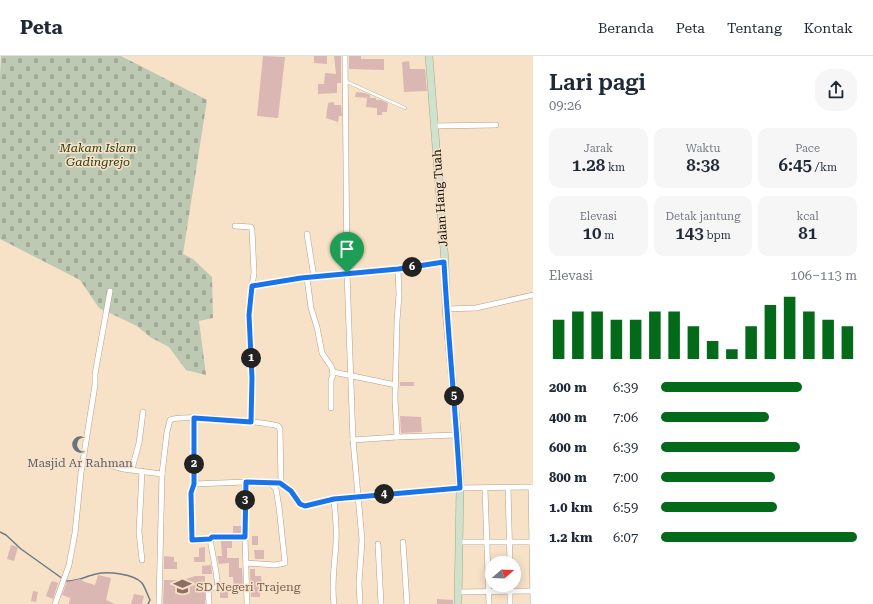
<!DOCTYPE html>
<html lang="id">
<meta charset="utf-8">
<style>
body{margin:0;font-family:"Roboto Serif",serif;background:#f6f6f7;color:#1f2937;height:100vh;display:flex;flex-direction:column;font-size:15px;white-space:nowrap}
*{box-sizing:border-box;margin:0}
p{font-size:13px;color:#747a83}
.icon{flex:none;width:22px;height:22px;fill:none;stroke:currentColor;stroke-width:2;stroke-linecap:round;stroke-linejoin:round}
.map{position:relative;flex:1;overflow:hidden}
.panel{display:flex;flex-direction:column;background:#fff;width:340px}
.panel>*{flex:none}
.needle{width:26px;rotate:71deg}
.buttons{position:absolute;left:485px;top:500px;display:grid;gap:8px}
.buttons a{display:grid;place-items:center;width:36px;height:36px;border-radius:50%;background:#fff;box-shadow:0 2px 10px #0003;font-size:20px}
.pin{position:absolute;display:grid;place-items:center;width:34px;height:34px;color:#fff;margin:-41px -17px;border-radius:50% 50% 50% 0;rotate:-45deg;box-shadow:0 0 4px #0007}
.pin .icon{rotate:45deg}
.km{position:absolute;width:20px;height:20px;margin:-10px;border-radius:50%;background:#222;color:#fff;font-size:11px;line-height:20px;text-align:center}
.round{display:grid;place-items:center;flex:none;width:42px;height:42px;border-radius:16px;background:#f6f6f7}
.overview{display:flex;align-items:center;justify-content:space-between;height:68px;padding:0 16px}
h1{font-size:22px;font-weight:600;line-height:30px}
.metrics{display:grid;grid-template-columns:repeat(3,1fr);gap:6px;height:68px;padding:4px 16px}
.metrics div{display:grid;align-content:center;border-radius:10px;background:#f6f6f7;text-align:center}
.metrics b{font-size:17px;font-weight:600}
.metrics small{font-size:11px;font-weight:400}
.metrics p{font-size:11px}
.chart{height:112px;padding:8px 16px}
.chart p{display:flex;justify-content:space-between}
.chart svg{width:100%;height:72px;margin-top:4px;stroke:#026a18;stroke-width:6}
ul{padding:0 16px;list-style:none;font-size:13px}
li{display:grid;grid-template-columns:64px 48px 1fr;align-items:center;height:30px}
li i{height:10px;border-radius:5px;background:#026a18}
header{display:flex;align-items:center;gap:24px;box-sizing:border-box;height:56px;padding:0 20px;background:#fff;border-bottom:1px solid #e0e1e3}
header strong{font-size:19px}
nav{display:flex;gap:22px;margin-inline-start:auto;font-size:14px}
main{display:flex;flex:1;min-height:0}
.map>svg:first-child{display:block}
.cemetery{fill:url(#cemetery-stones)}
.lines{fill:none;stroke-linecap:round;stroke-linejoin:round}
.stream{stroke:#6c7987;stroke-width:1.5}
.building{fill:#dab7b3}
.lane-casing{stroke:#b4a088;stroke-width:3.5}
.street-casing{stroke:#b4a088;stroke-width:6}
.secondary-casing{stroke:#b4a088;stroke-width:8}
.lane{stroke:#fff;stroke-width:2.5}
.street{stroke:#fff;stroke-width:5}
.secondary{stroke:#cee2cc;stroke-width:7}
.route-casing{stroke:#fff;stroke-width:8}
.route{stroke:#1a73e8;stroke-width:5}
.labels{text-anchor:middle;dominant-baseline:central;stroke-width:3;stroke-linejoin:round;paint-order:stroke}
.park-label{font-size:12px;font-style:italic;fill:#273b0f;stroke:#f7e2c8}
.street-label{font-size:12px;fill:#110b04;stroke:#f7e2c8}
.worship-label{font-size:12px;fill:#5b616d;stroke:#f7e2c8}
.education-label{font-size:12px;fill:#785e54;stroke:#f7e2c8;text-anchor:start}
</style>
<header>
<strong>Peta</strong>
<nav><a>Beranda</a><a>Peta</a><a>Tentang</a><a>Kontak</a></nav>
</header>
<main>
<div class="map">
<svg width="533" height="548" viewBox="0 0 533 548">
<defs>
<pattern id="cemetery-stones" width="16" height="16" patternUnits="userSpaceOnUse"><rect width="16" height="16" fill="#bdc9b3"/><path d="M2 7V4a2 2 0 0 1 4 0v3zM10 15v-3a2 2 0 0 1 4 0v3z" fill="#a1ab98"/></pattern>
</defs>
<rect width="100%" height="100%" fill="#f7e2c8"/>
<!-- cemetery -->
<path class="cemetery" d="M1 0H121L207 44 183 198 193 203 212 221 213 262 199 265 206 319 186 314 169 291 150 281 137 270 99 252 80 224 0 183V20Z"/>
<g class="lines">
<!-- stream -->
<g class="stream">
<path d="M0 476 6 479 21 493 63 523"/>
<path d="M66 525C77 526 86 520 96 518 108 515 134 518 142 527 145 531 147 538 150 544L148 548"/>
</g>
</g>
<!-- building -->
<g class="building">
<path d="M263 0 285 1 278 62 257 60Z"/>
<path d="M314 0H327V8L314 7Z"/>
<path d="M334 0H341V27H337V37L318 38V28H324L325 17 336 18Z"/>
<path d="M349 0H361V3H384V14L349 13Z"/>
<path d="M409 5 410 13H425L427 35 404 36 402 6Z"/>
<path d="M356 36 365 37 370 39V42L355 41Z"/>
<path d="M367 42H376V44H381L388 47 387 56H382V59H377V52L366 51Z"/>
<path d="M334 46V49H341L342 60H339L338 66 326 62 328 47Z"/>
<rect x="400" y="326" width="14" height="4"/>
<path d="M400 360 421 361 422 376 401 377Z"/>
<rect x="233" y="470" width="8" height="7"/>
<rect x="252" y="480" width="6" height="9"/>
<path d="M221 485H232V492H227V502H239V512H242L243 534 228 535V542H220V536L223 537V530H234L233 521H229V507L219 508 217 500H222Z"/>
<path d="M11 489 18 491 14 505 7 503Z"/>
<path d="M205 491V506H194V501H199V492Z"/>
<path d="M254 494H264V503H255Z"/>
<path d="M164 500 174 501V506H177V513H164Z"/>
<path d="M211 509 212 518H202V510Z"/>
<path d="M250 513H255V520H261L262 530H260V541H251Z"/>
<path d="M98 519 111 522 106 544 115 548H69L70 542 62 539 67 526 80 523 85 526 95 529Z"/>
<path d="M195 520H205V548H163L164 524H183Z"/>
<path d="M53 525 58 527 53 543 46 540 51 526Z"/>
<path d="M33 535 38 536 36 546 31 545Z"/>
<path d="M134 538 144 540 142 548H131Z"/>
<path d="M437 543 453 544V548H437Z"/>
</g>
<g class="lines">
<defs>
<path id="lane" d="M345 25 405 52"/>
<g id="street">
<path d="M345 0 347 217 353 384 362 484 359 527 360 548"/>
<path d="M434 70 496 69"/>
<path d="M235 170 251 171 252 174 254 217 252 230"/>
<path d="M307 178 314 221"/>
<path d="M398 213 399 239 397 265 395 343 397 381 457 379"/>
<path d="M307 222 311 252 317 271 322 297 332 312 333 319 331 324V352"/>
<path d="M446 253 476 252 533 239"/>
<path d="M333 316 396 329"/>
<path d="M194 362V428L246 426 245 481 247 548"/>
<path d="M251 366 252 322 249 259 252 230 301 222 398 213 445 206"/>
<path d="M353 384 397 381"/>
<path d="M106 408 123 413 162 418"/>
<path d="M132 413 139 387 143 356"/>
<path d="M142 415 139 476 142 504"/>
<path d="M246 426 281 427 291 435 300 448 305 450 334 443 460 432 533 431"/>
<path d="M194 428 191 437 192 483 194 485 210 483"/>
<path d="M531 431 533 548"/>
<path d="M508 432 510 507"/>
<path d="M485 433 489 548"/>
<path d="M403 486 407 548"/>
<path d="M460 486H533"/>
<path d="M378 488 381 548"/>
<path d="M246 507 275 509 285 507 279 451 276 433 270 427"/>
<path d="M510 529V548"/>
<path d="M459 536 533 535"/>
<path d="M55 548 69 509 75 477 81 417 95 329V318L110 235"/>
<path d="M159 548 162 418 167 376 170 364C180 358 264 366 278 370L280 373 281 427"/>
<path d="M209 548 208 532H218L216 516 210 483 212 481H245"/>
<path d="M334 548C331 527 335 507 336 486 337 471 335 457 334 443"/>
</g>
<path id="secondary" d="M429 0 445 206 446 253 458 386 460 432 458 548"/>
</defs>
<!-- lane casing -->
<use href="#lane" class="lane-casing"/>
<!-- street casing -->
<use href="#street" class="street-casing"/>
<!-- secondary casing -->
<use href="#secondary" class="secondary-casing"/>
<!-- lane -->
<use href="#lane" class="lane"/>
<!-- street -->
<use href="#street" class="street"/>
<!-- secondary -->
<use href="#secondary" class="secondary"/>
</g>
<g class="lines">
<defs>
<path id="route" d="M444 206C448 282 456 357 460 432L334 443 305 450 300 448 291 435 280 427 246 426 245 481H212L210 483 192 484 191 437 194 428V362L251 366 252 322 249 259 252 230 301 222 398 213Z"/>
</defs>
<!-- route casing -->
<use href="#route" class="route-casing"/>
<!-- route -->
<use href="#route" class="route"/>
</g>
<!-- icons -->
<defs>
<symbol id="mosque-bare" viewBox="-9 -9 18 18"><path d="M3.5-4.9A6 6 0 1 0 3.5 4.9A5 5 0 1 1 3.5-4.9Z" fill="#6b7280" stroke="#f7e2c8" stroke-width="2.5" paint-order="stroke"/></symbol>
<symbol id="school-bare" viewBox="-9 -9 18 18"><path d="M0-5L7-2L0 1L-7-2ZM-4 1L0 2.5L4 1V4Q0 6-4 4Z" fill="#8d6e63" stroke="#f7e2c8" stroke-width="2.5" paint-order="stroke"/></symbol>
</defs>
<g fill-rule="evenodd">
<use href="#mosque-bare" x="68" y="376" width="25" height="25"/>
<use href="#school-bare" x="170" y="518" width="25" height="25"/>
</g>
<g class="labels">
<!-- park labels -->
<g class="park-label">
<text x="98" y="92">Makam Islam<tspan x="98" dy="14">Gadingrejo</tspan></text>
</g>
<!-- street labels -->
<g class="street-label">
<text transform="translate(440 142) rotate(-94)">Jalan Hang Tuah</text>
</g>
<!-- worship labels -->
<g class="worship-label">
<text x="80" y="407">Masjid Ar Rahman</text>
</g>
<!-- education labels -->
<g class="education-label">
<text x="196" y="531">SD Negeri Trajeng</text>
</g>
</g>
</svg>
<div class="buttons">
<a><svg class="needle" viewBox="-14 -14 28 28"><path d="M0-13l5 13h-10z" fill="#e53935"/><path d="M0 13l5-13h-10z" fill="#747a83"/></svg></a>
</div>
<div class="pin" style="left:347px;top:217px;background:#1e9e55"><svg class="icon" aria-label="arrive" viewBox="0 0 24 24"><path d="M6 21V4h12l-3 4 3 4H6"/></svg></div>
<b class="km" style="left:251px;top:302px">1</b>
<b class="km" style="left:194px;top:408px">2</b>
<b class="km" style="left:245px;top:444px">3</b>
<b class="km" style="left:384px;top:438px">4</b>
<b class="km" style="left:454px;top:340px">5</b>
<b class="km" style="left:412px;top:211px">6</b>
</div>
<section class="panel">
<div class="overview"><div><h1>Lari pagi</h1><p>09:26</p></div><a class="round"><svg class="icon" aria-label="share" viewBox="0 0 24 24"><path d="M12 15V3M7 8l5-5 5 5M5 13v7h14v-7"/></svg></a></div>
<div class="metrics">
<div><p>Jarak</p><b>1.28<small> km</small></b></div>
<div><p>Waktu</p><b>8:38</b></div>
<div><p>Pace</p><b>6:45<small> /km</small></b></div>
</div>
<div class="metrics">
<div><p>Elevasi</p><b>10<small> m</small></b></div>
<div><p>Detak jantung</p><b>143<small> bpm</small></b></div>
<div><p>kcal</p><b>81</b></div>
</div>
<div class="chart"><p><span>Elevasi</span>106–113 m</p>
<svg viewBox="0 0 160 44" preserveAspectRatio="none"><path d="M5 44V20M15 44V15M25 44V15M35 44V20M45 44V20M55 44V15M65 44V15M75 44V24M85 44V33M95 44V38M105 44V24M115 44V11M125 44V6M135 44V15M145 44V20M155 44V24"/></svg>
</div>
<ul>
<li><b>200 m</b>6:39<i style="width:72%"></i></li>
<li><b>400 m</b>7:06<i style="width:55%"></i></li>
<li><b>600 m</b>6:39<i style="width:71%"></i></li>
<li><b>800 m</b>7:00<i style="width:58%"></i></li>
<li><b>1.0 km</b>6:59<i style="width:59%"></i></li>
<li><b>1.2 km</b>6:07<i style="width:100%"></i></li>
</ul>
</section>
</main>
